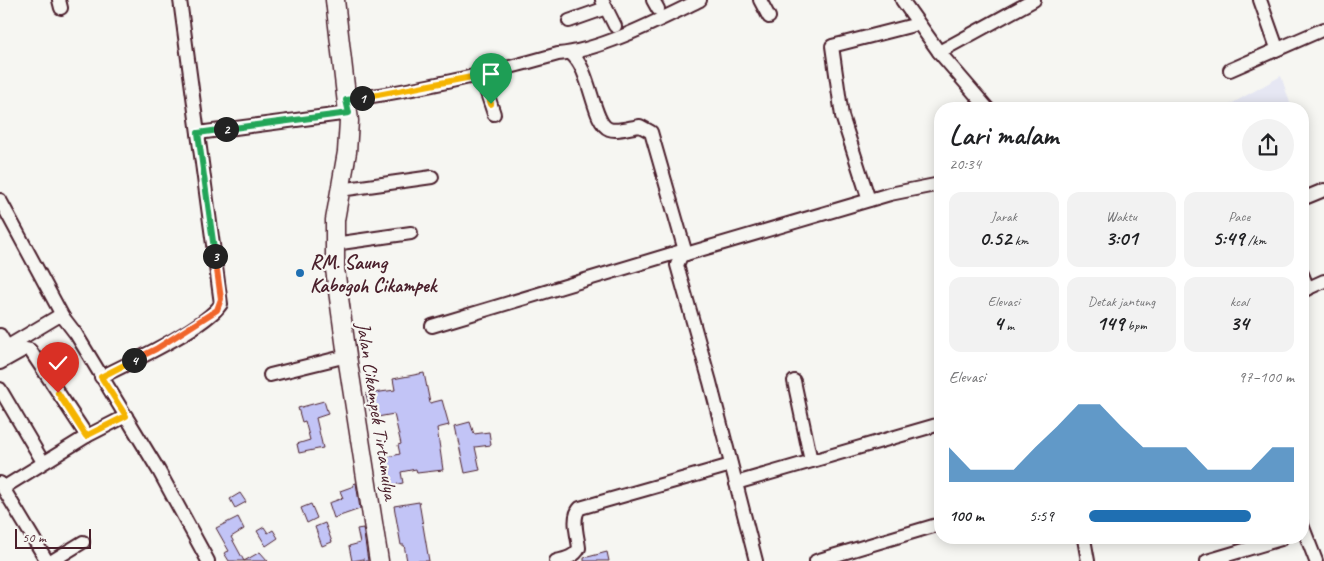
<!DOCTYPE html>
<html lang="id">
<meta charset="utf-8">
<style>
body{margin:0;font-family:Caveat,sans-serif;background:#f2f2f2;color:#202124;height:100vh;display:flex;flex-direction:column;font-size:19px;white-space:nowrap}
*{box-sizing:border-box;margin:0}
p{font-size:16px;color:#757577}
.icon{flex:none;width:28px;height:28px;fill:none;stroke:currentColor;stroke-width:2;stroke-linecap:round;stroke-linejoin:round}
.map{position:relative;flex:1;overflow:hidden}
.panel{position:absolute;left:934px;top:102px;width:375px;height:442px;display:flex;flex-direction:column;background:#fff;border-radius:20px;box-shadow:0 2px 12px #0003}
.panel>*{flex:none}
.scale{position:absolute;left:15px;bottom:12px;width:76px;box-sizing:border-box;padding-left:5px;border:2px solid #4a1f2b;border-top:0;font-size:14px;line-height:18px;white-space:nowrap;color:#4a1f2b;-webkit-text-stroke:4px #f6f6f2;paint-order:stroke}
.pin{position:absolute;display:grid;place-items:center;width:42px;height:42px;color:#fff;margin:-51px -21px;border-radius:50% 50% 50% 0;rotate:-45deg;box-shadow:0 0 5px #0007}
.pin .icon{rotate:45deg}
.km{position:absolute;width:25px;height:25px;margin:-12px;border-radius:50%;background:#222;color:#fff;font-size:14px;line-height:25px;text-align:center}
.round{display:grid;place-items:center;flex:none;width:52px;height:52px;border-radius:26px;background:#f2f2f2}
.overview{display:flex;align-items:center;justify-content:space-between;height:85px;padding:0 15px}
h1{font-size:28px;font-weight:800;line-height:38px}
.metrics{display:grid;grid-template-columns:repeat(3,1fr);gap:8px;height:85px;padding:5px 15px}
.metrics div{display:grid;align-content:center;border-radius:12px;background:#f2f2f2;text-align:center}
.metrics b{font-size:21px;font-weight:800}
.metrics small{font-size:14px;font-weight:400}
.metrics p{font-size:14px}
.chart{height:140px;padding:10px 15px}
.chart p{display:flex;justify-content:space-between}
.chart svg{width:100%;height:90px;margin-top:5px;fill:#1f6fb2;opacity:.7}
ul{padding:0 15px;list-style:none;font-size:16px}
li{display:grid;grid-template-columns:80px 60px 1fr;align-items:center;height:38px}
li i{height:12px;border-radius:6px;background:#1f6fb2}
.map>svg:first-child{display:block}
.built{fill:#e6e7f3}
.building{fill:#c2c4f6;stroke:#4a1f2b}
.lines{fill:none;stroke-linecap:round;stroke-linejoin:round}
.street-casing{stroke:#4a1f2b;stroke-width:16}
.secondary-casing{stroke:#4a1f2b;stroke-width:21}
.street{stroke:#f6f6f2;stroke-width:12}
.secondary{stroke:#f6f6f2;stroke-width:18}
.split-1-casing{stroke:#fff;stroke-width:10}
.split-2-casing{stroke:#fff;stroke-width:10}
.split-3-casing{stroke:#fff;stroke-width:10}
.split-4-casing{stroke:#fff;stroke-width:10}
.split-5-casing{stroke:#fff;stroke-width:10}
.split-1{stroke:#f5b400;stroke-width:6}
.split-2{stroke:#22a559;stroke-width:6}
.split-3{stroke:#22a559;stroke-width:6}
.split-4{stroke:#f0652b;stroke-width:6}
.split-5{stroke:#f5b400;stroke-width:6}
.poi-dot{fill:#1f6fb2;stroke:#f6f6f2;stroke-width:2}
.labels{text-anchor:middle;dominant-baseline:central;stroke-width:4.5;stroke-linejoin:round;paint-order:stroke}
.poi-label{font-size:20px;font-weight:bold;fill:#4a1f2b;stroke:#f6f6f2;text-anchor:start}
.street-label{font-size:20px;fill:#4a1f2b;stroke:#f6f6f2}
</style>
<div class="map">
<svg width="1324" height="561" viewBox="0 0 1324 561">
<rect width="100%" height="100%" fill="#f6f6f2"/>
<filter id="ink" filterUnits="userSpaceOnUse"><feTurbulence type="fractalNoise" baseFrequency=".02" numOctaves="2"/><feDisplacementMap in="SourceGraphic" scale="10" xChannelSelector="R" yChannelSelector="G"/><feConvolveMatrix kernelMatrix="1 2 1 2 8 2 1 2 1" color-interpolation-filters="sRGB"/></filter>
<g filter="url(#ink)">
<!-- built -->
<path class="built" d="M1281 76 1292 109H1222Z"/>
<!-- building -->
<g class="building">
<path d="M424 373 430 403 442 400 449 425 437 428 443 470 417 473 416 469 401 472 403 483 388 486 383 458 400 454 398 445 401 444 394 414 372 418 366 394 395 390 393 379Z"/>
<path d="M324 401 328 414 316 418 323 448 299 453 297 444 310 440 305 421 302 422 298 408Z"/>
<path d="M470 422 474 434 489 432 491 445 475 447 480 470 465 473 455 426Z"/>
<path d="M356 483 360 509 334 518 329 503 343 498 340 491 354 486 353 484Z"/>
<path d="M240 493 246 502 235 508 230 499Z"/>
<path d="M419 502 429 561H407L404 545H401L394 506Z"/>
<path d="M311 504 317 518 307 523 301 508Z"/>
<path d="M238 517 244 529 231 537 244 561 260 552 268 561H229L224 553 229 551 216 528Z"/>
<path d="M325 523 332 542 322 546 315 527Z"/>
<path d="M264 527 268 533 273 530 278 538 266 546 257 531Z"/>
<path d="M363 528 368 561H364V559L352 561 349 546 360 543 357 529Z"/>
<path d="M607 552 609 561H584V558Z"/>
</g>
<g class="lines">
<defs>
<g id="street">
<path d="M59 0 61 8"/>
<path d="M602 0 615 26"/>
<path d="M653 0 658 9"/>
<path d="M760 0 769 17"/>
<path d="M902 0 939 52 988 109"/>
<path d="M1260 0 1277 48"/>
<path d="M569 21 606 8"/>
<path d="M939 52 1034 0"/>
<path d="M570 53C591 67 592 123 609 129 617 132 631 127 640 126L651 132 686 254"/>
<path d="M1230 70 1324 29"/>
<path d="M481 75 494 114"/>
<path d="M346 100C418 90 488 74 558 54 600 51 661 19 700 0"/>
<path d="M198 133 349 113"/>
<path d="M340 190 432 177"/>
<path d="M1307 197 1324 190"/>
<path d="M0 200 63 317"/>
<path d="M869 200 842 116 832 46 918 24"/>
<path d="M334 244 411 233"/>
<path d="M1302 274 1308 289"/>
<path d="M1302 291 1324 281"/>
<path d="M432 326 685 250"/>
<path d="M0 335 7 347"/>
<path d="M0 351 57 317H63L76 334 159 471 208 561"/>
<path d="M0 363 25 349 30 350 87 436"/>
<path d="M270 375 347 356"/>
<path d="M101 377C129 363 205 328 221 304L180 0"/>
<path d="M794 381 811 461"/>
<path d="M0 389 43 462"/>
<path d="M0 483 47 561"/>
<path d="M736 483 940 424"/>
<path d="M3 488 87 436 126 416"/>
<path d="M1302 525 1316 561"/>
<path d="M1084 539 1088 561"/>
<path d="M52 561 83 542"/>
<path d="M556 561C565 559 575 557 579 548 578 537 571 517 580 508L731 465"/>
<path d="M756 561 710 382 677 265 681 256 686 254 890 194 940 184"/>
<path d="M816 561 940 524"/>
<path d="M1207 561 1281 539"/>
</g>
<path id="secondary" d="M335 0 349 121 347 152 335 220V269L347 356 379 561"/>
</defs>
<!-- street casing -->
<use href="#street" class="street-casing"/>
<!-- secondary casing -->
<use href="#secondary" class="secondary-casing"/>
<!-- street -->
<use href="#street" class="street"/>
<!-- secondary -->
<use href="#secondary" class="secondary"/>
</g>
</g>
<g class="lines" filter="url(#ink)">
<defs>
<path id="split-1" d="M362 98 482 75 491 104"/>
<path id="split-2" d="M226 129 349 113 346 100 362 98"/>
<path id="split-3" d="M215 256 198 133 226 129"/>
<path id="split-4" d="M134 360 156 349 217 310 221 299 215 256"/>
<path id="split-5" d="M58 393 86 436 126 416 101 377 134 360"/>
</defs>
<!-- split-1 casing -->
<use href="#split-1" class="split-1-casing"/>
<!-- split-2 casing -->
<use href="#split-2" class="split-2-casing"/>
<!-- split-3 casing -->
<use href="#split-3" class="split-3-casing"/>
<!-- split-4 casing -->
<use href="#split-4" class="split-4-casing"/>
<!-- split-5 casing -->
<use href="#split-5" class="split-5-casing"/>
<!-- split-1 -->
<use href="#split-1" class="split-1"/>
<!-- split-2 -->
<use href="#split-2" class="split-2"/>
<!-- split-3 -->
<use href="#split-3" class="split-3"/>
<!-- split-4 -->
<use href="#split-4" class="split-4"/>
<!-- split-5 -->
<use href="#split-5" class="split-5"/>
</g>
<!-- markers -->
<circle class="poi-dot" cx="300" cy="273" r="5"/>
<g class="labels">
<!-- poi labels -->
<g class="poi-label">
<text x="310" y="262">RM. Saung<tspan x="310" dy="23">Kabogoh Cikampek</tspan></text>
</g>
<!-- street labels -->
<g class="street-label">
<text transform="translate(377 411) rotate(81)">Jalan Cikampek Tirtamulya</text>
</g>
</g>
</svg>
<div class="scale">50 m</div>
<div class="pin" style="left:491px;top:104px;background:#1e9e55"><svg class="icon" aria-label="arrive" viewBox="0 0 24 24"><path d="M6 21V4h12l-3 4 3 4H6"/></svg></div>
<div class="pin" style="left:58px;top:393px;background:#d93025"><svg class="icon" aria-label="check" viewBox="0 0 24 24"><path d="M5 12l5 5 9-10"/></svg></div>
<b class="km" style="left:362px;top:98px">1</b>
<b class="km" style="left:226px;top:129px">2</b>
<b class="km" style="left:215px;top:256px">3</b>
<b class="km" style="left:134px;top:360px">4</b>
<section class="panel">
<div class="overview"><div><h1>Lari malam</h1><p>20:34</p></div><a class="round"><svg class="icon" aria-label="share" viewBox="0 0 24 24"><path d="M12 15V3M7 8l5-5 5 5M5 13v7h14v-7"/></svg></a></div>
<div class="metrics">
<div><p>Jarak</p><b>0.52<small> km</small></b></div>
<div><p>Waktu</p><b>3:01</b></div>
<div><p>Pace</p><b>5:49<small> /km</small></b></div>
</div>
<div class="metrics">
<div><p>Elevasi</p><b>4<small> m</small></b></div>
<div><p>Detak jantung</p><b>149<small> bpm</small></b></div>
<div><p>kcal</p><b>34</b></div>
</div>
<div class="chart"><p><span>Elevasi</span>97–100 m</p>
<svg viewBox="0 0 160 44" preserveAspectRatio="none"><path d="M0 44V27L10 38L20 38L30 38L40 27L50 17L60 6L70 6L80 17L90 27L100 27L110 27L120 38L130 38L140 38L150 27L160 27V44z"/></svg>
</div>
<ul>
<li><b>100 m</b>5:59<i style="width:79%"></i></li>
</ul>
</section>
</div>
